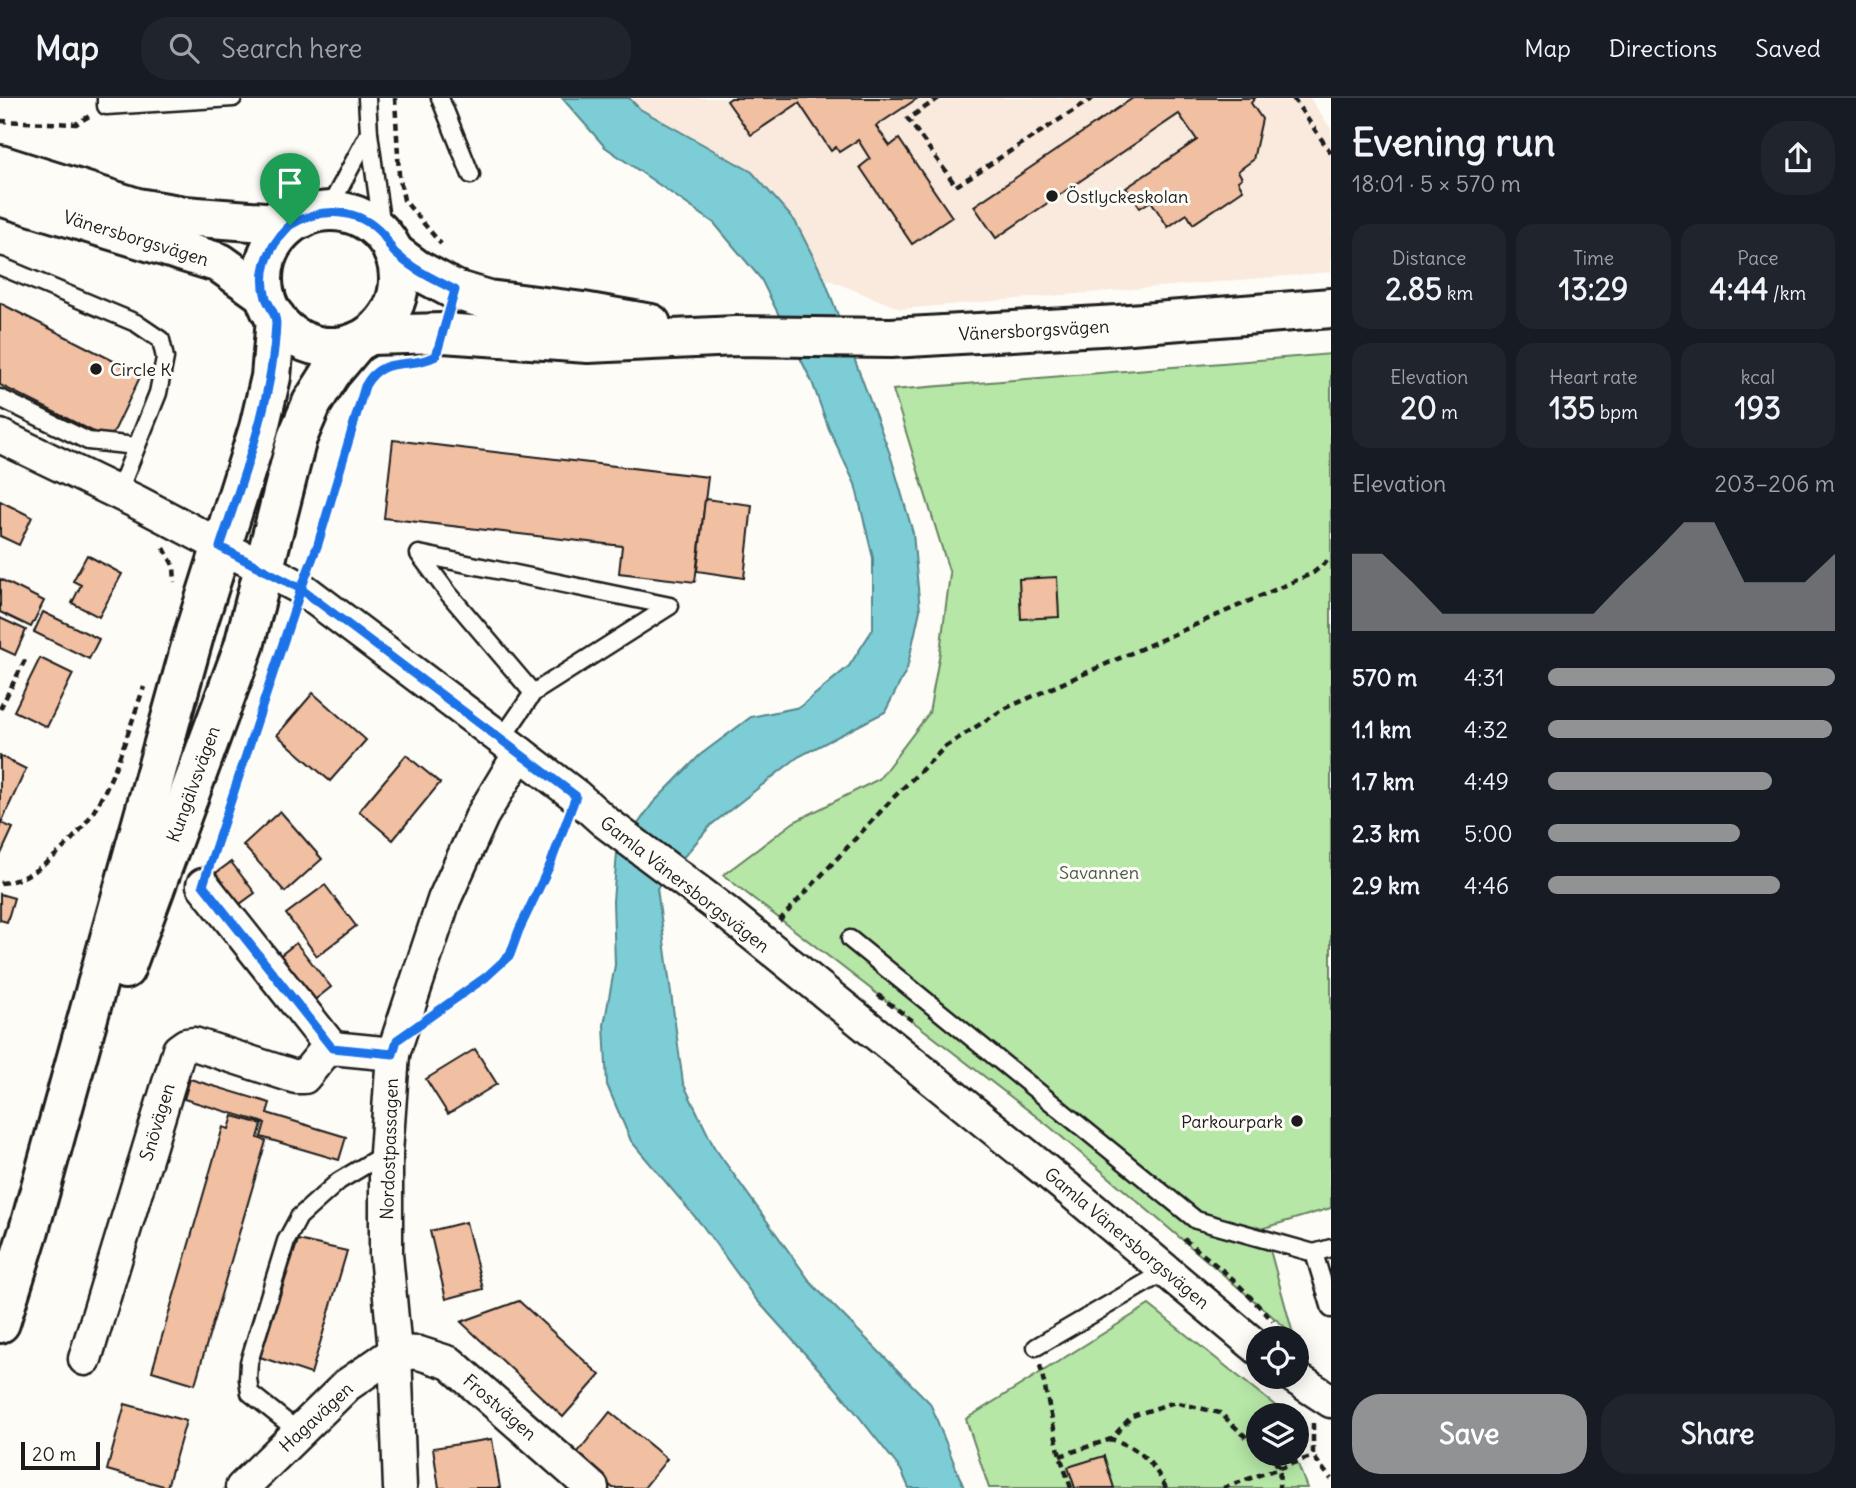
<!DOCTYPE html>
<meta charset="utf-8">
<style>
body{margin:0;font-family:Delius,sans-serif;background:#20242c;color:#f1f3f6;height:100vh;display:flex;flex-direction:column;font-size:26px;white-space:nowrap}
*{box-sizing:border-box;margin:0}
p{font-size:23px;color:#9ea1a6}
.icon{flex:none;width:38px;height:38px;fill:none;stroke:currentColor;stroke-width:2;stroke-linecap:round;stroke-linejoin:round}
.map{position:relative;flex:1;overflow:hidden}
.sheet{display:flex;flex-direction:column;background:#171b24;width:525px}
.sheet>*{flex:none}
.buttons{position:absolute;left:1246px;top:1228px;display:grid;gap:14px}
.buttons a{display:grid;place-items:center;width:63px;height:63px;border-radius:50%;background:#171b24;box-shadow:0 4px 18px #0003;font-size:35px}
.scale{position:absolute;left:21px;bottom:18px;width:79px;box-sizing:border-box;padding-left:7px;border:4px solid #1c1c1c;border-top:0;font-size:19px;line-height:24px;white-space:nowrap;color:#1c1c1c;-webkit-text-stroke:5px #fdfcf7;paint-order:stroke}
.pin{position:absolute;display:grid;place-items:center;width:60px;height:60px;color:#fff;margin:-72px -30px;border-radius:50% 50% 50% 0;rotate:-45deg;box-shadow:0 0 7px #0007}
.pin .icon{rotate:45deg}
.round{display:grid;place-items:center;flex:none;width:74px;height:74px;border-radius:28px;background:#20242c}
.headline{display:flex;align-items:center;justify-content:space-between;height:119px;padding:0 21px}
h1{font-size:38px;font-weight:700;line-height:52px}
.stats{display:grid;grid-template-columns:repeat(3,1fr);gap:10px;height:119px;padding:7px 21px}
.stats div{display:grid;align-content:center;border-radius:18px;background:#20242c;text-align:center}
.stats b{font-size:30px;font-weight:700}
.stats small{font-size:19px;font-weight:400}
.stats p{font-size:19px}
.chart{height:196px;padding:14px 21px}
.chart p{display:flex;justify-content:space-between}
.chart svg{width:100%;height:126px;margin-top:7px;fill:#919294;opacity:.7}
.primary-button{display:flex;gap:14px;margin-top:auto;padding:14px 21px}
.primary-button a{flex:1;height:80px;border-radius:28px;background:#919294;color:#fff;font-size:28px;font-weight:700;line-height:80px;text-align:center}
.primary-button a+a{background:#20242c;color:#f1f3f6}
ul{padding:0 21px;list-style:none;font-size:23px}
li{display:grid;grid-template-columns:112px 84px 1fr;align-items:center;height:52px}
li i{height:18px;border-radius:9px;background:#919294}
header{display:flex;align-items:center;gap:42px;box-sizing:border-box;height:98px;padding:0 35px;background:#171b24;border-bottom:2px solid #363941}
header strong{font-size:33px}
nav{display:flex;gap:38px;margin-inline-start:auto;font-size:24px}
.search{width:490px;height:63px;background:#20242c;display:flex;align-items:center;gap:18px;box-sizing:border-box;padding:0 24px;border-radius:28px;color:#9ea1a6;font-size:26px}
main{display:flex;flex:1;min-height:0}
.map>svg:first-child{display:block}
.built{fill:#f9eadd}
.green{fill:#b6e7a7;stroke:#698262;stroke-width:2}
.water{fill:#7ccdd5;stroke:#56868b;stroke-width:2}
.building{fill:#f1bfa1;stroke:#1c1c1c;stroke-width:2}
.lines{fill:none;stroke-linecap:round;stroke-linejoin:round}
.service-casing{stroke:#1c1c1c;stroke-width:21}
.minor-casing{stroke:#1c1c1c;stroke-width:37}
.secondary-casing{stroke:#1c1c1c;stroke-width:44}
.path{stroke:#1c1c1c;stroke-width:4.5;stroke-dasharray:7 5;stroke-linecap:butt}
.service{stroke:#fdfcf7;stroke-width:16}
.minor{stroke:#fdfcf7;stroke-width:32}
.secondary{stroke:#fdfcf7;stroke-width:38}
.route-casing{stroke:#fff;stroke-width:14}
.route{stroke:#1a73e8;stroke-width:9}
.poi-dot{fill:#1c1c1c;stroke:#fdfcf7;stroke-width:2.5}
.labels{text-anchor:middle;dominant-baseline:central;stroke-width:6;stroke-linejoin:round;paint-order:stroke}
.poi-label{font-size:18px;fill:#1c1c1c;stroke:#fdfcf7;text-anchor:start}
.street-label{font-size:18px;fill:#1c1c1c;stroke:#fdfcf7}
.park-label{font-size:18px;fill:#4a5946;stroke:#fdfcf7}
</style>
<header>
<strong>Map</strong>
<div class="search"><svg class="icon" aria-label="search" viewBox="0 0 24 24"><circle cx="10" cy="10" r="6"/><path d="M15 15l6 6"/></svg>Search here</div>
<nav><a>Map</a><a>Directions</a><a>Saved</a></nav>
</header>
<main>
<div class="map">
<svg width="1331" height="1390" viewBox="0 0 1331 1390">
<rect width="100%" height="100%" fill="#fdfcf7"/>
<filter id="ink" filterUnits="userSpaceOnUse"><feTurbulence type="fractalNoise" baseFrequency=".0143" numOctaves="2"/><feDisplacementMap in="SourceGraphic" scale="14" xChannelSelector="R" yChannelSelector="G"/><feConvolveMatrix kernelMatrix="1 2 1 2 8 2 1 2 1" color-interpolation-filters="sRGB"/></filter>
<g filter="url(#ink)">
<!-- built -->
<path class="built" d="M629 0H1310L1331 31V174L901 211 824 180 795 123 640 11Z"/>
<!-- green -->
<g class="green">
<path d="M1331 256V1110L1264 1130 1293 1236 1050 1029 723 777 794 724 879 681 929 615 940 554 950 476 893 292Z"/>
<path d="M1149 1207 1277 1309 1280 1318H1258V1356H1294L1307 1390H989L966 1321Z"/>
</g>
<!-- water -->
<path class="water" d="M562 0H629L640 11 752 74 795 123 824 180 890 356 913 435 920 512 907 571 885 614 798 659 711 727 657 790 683 985 714 1049 812 1186 930 1305 964 1390H909L901 1372 841 1296 755 1200 702 1127 631 1043 607 987 604 927 615 867 613 803 617 755 653 705 700 657 751 619 800 609 849 568 873 531V460L855 386 829 331 812 284 761 181 714 125 605 49Z"/>
<!-- building -->
<g class="building">
<path d="M731 0H918L876 28 890 48 899 41 952 119 912 146 860 69 870 61 858 42 839 54 836 49 831 53 799 5 751 37 727 3Z"/>
<path d="M1133 0H1255L1251 5 1262 21 1253 62 1238 73 1242 80 1238 83 1243 92 1193 126 1187 116 1168 129 1151 103 1140 110 1126 90 1197 42 1179 16 996 140 974 108Z"/>
<path d="M0 205 141 277 110 342 0 287Z"/>
<path d="M393 342 708 379 695 484 619 475 622 448 384 420Z"/>
<path d="M705 401 752 407 744 480 697 473Z"/>
<path d="M0 403 32 419 19 447 0 438Z"/>
<path d="M87 457 122 476 99 519 72 505 81 487 73 483Z"/>
<path d="M1057 479 1059 519 1021 521 1019 481Z"/>
<path d="M0 481 44 503 31 529 0 514Z"/>
<path d="M43 514 99 541 89 561 34 534Z"/>
<path d="M0 520 26 532 15 557 0 550Z"/>
<path d="M40 560 73 576 47 629 14 613Z"/>
<path d="M313 595 366 642 330 683 277 637Z"/>
<path d="M406 657 440 685 393 742 359 713Z"/>
<path d="M0 658 26 671 1 725 13 730 0 758Z"/>
<path d="M280 713 322 761 285 794 243 747Z"/>
<path d="M231 764 255 795 233 811 209 780Z"/>
<path d="M325 787 356 828 317 858 286 816Z"/>
<path d="M0 796 14 800 7 824 0 822Z"/>
<path d="M296 845 331 889 312 904 277 860Z"/>
<path d="M475 951 497 986 448 1016 426 981Z"/>
<path d="M190 981 270 1005 267 1015 346 1039 339 1062 261 1039 265 1025 184 1001Z"/>
<path d="M233 1018 262 1026 258 1040 266 1043 195 1286 152 1273 223 1029 229 1031Z"/>
<path d="M466 1124 483 1191 446 1201 430 1133Z"/>
<path d="M298 1142 347 1153 311 1276 260 1259Z"/>
<path d="M519 1203 600 1277 563 1319 461 1224Z"/>
<path d="M125 1306 186 1323 167 1389 107 1372Z"/>
<path d="M610 1314 667 1361 644 1390H613L574 1359Z"/>
<path d="M492 1341 500 1390H439L433 1350Z"/>
<path d="M1104 1358 1114 1390H1075L1068 1369Z"/>
</g>
<g class="lines">
<defs>
<g id="service">
<path d="M106 0V8L233 0"/>
<path d="M367 0 369 35 383 137"/>
<path d="M440 0 471 77"/>
<path d="M317 115 335 99 369 35"/>
<path d="M0 168 136 225 161 242 165 260 158 295 118 395"/>
<path d="M0 300 88 343 136 348"/>
<path d="M501 642 533 595 670 508 419 456 448 495 533 595"/>
<path d="M850 841 1196 1122 1314 1155"/>
<path d="M1331 1150 1314 1155 1331 1211"/>
<path d="M1036 1249 1166 1173"/>
<path d="M299 1334 250 1295 248 1281 249 1264 286 1143 299 1119 339 1083 386 1055"/>
</g>
<g id="minor">
<path d="M0 338 137 404 301 490 520 655 576 698 604 723 723 812 1072 1094 1258 1250"/>
<path d="M203 787 332 950"/>
<path d="M395 1254 419 1255 450 1265 592 1390"/>
<path d="M85 1261 179 952 186 947 194 946 296 979H304L322 957 332 950 393 956"/>
<path d="M1294 1279 1331 1303"/>
<path d="M242 1390 347 1287 395 1254"/>
<path d="M400 1390 395 1254 386 1156V1055L393 956 444 802 482 718 520 655"/>
</g>
<g id="secondary">
<path d="M0 67 137 110 184 118 278 125 303 120"/>
<path d="M0 98 220 165 265 197"/>
<circle cx="331" cy="181" r="68"/>
<path d="M393 154 416 171 455 192 488 202 583 214 651 226"/>
<path d="M370 237 443 235 588 245 736 238 891 240 1118 227 1331 210"/>
<path d="M125 871 244 548 297 340 312 305 331 275 357 244"/>
<path d="M0 1225 29 1132 196 530 259 330 271 279 276 220"/>
</g>
</defs>
<!-- service casing -->
<use href="#service" class="service-casing"/>
<!-- minor casing -->
<use href="#minor" class="minor-casing"/>
<!-- secondary casing -->
<use href="#secondary" class="secondary-casing"/>
<!-- path -->
<g class="path">
<path d="M395 0 399 77 404 102 441 146"/>
<path d="M939 0 908 21 956 88 1093 0"/>
<path d="M1293 0 1331 55"/>
<path d="M0 23 76 26 91 17"/>
<path d="M164 450 174 469 175 484"/>
<path d="M311 465 366 286"/>
<path d="M0 611 25 562"/>
<path d="M211 763 291 519"/>
<path d="M0 785C36 784 82 736 98 706 118 670 130 628 144 589"/>
<path d="M779 823 894 699 946 648 1004 611 1313 475 1331 460"/>
<path d="M878 897 913 923"/>
<path d="M438 914 486 879 510 857 566 724"/>
<path d="M1184 1141 1233 1181 1273 1223"/>
<path d="M1282 1231 1291 1241"/>
<path d="M1040 1267 1060 1358 1071 1390"/>
<path d="M1313 1325V1358L1331 1381"/>
<path d="M1266 1356 1280 1369 1279 1390"/>
<path d="M1060 1358 1111 1341"/>
<path d="M1166 1390C1152 1363 1140 1350 1111 1341L1132 1318 1175 1304 1220 1315 1258 1350"/>
<path d="M1223 1390 1313 1358"/>
</g>
<!-- service -->
<use href="#service" class="service"/>
<!-- minor -->
<use href="#minor" class="minor"/>
<!-- secondary -->
<use href="#secondary" class="secondary"/>
</g>
</g>
<g class="lines" filter="url(#ink)">
<defs>
<path id="route" d="M290 127C270 147 258 172 266 200 269 208 276 216 276 225 273 303 244 375 220 449L301 491 203 787 332 950 393 956 397 942 486 879 510 857 519 832 550 767 576 698 301 491 318 446 365 288C382 256 409 272 436 258L455 192C435 182 412 171 395 155 390 150 388 143 383 137 358 109 321 109 290 127"/>
</defs>
<!-- route casing -->
<use href="#route" class="route-casing"/>
<!-- route -->
<use href="#route" class="route"/>
</g>
<!-- markers -->
<g class="poi-dot">
<circle cx="1052" cy="98" r="7"/>
<circle cx="96" cy="271" r="7"/>
<circle cx="1297" cy="1023" r="7"/>
</g>
<g class="labels">
<!-- poi labels -->
<g class="poi-label">
<text x="1066" y="98">Östlyckeskolan</text>
<text x="110" y="271">Circle K</text>
<text x="1283" y="1023" text-anchor="end">Parkourpark</text>
</g>
<!-- street labels -->
<g class="street-label">
<text transform="translate(136 140) rotate(17)">Vänersborgsvägen</text>
<text transform="translate(1034 232) rotate(-3)">Vänersborgsvägen</text>
<text transform="translate(193 686) rotate(-70)">Kungälvsvägen</text>
<text transform="translate(685 786) rotate(38)">Gamla Vänersborgsvägen</text>
<text transform="translate(157 1024) rotate(-73)">Snövägen</text>
<text transform="translate(389 1051) rotate(-88)">Nordostpassagen</text>
<text transform="translate(1127 1140) rotate(40)">Gamla Vänersborgsvägen</text>
<text transform="translate(500 1309) rotate(41)">Frostvägen</text>
<text transform="translate(316 1319) rotate(-43)">Hagavägen</text>
</g>
<!-- park labels -->
<g class="park-label">
<text x="1099" y="774">Savannen</text>
</g>
</g>
</svg>
<div class="buttons">
<a><svg class="icon" aria-label="locate" viewBox="0 0 24 24"><circle cx="12" cy="12" r="6"/><path d="M12 2v4M12 18v4M2 12h4M18 12h4"/></svg></a>
<a><svg class="icon" aria-label="layers" viewBox="0 0 24 24"><path d="M12 4l9 5-9 5-9-5zM3 14l9 5 9-5"/></svg></a>
</div>
<div class="scale">20 m</div>
<div class="pin" style="left:290px;top:127px;background:#1e9e55"><svg class="icon" aria-label="arrive" viewBox="0 0 24 24"><path d="M6 21V4h12l-3 4 3 4H6"/></svg></div>
</div>
<section class="sheet">
<div class="headline"><div><h1>Evening run</h1><p>18:01 · 5 × 570 m</p></div><a class="round"><svg class="icon" aria-label="share" viewBox="0 0 24 24"><path d="M12 15V3M7 8l5-5 5 5M5 13v7h14v-7"/></svg></a></div>
<div class="stats">
<div><p>Distance</p><b>2.85<small> km</small></b></div>
<div><p>Time</p><b>13:29</b></div>
<div><p>Pace</p><b>4:44<small> /km</small></b></div>
</div>
<div class="stats">
<div><p>Elevation</p><b>20<small> m</small></b></div>
<div><p>Heart rate</p><b>135<small> bpm</small></b></div>
<div><p>kcal</p><b>193</b></div>
</div>
<div class="chart"><p><span>Elevation</span>203–206 m</p>
<svg viewBox="0 0 160 44" preserveAspectRatio="none"><path d="M0 44V17L10 17L20 27L30 38L40 38L50 38L60 38L70 38L80 38L90 27L100 17L110 6L120 6L130 27L140 27L150 27L160 17V44z"/></svg>
</div>
<ul>
<li><b>570 m</b>4:31<i style="width:100%"></i></li>
<li><b>1.1 km</b>4:32<i style="width:99%"></i></li>
<li><b>1.7 km</b>4:49<i style="width:78%"></i></li>
<li><b>2.3 km</b>5:00<i style="width:67%"></i></li>
<li><b>2.9 km</b>4:46<i style="width:81%"></i></li>
</ul>
<div class="primary-button"><a>Save</a><a>Share</a></div>
</section>
</main>
